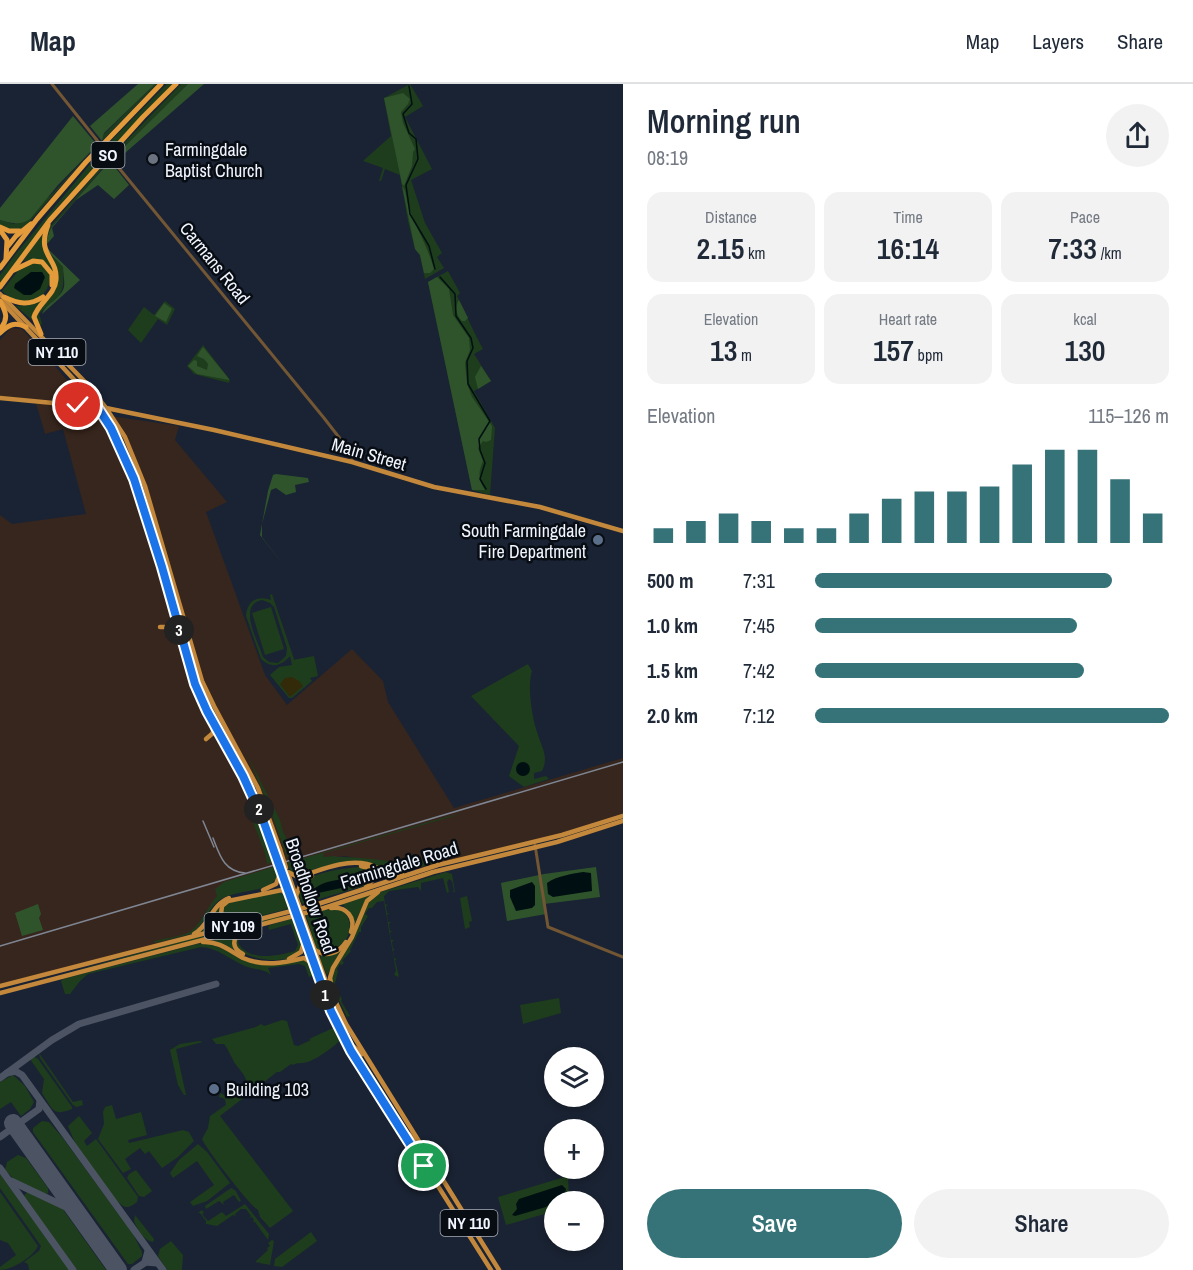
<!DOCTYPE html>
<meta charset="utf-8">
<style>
body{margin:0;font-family:"Archivo Narrow",sans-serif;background:#f2f2f3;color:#1f2937;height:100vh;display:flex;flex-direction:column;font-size:22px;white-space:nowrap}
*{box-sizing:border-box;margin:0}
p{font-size:20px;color:#747a83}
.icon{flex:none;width:33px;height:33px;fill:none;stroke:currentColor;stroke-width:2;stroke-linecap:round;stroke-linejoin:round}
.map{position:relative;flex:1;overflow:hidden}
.side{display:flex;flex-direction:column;background:#fff;width:570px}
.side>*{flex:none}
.buttons{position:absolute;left:544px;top:963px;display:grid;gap:12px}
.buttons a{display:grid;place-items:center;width:60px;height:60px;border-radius:50%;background:#fff;box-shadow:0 3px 9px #0003;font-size:30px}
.pin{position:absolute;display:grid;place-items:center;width:51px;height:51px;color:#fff;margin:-26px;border:3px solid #fff;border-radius:50%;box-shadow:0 2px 6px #0007}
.km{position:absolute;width:30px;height:30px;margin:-15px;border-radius:50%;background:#222;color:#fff;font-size:16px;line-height:30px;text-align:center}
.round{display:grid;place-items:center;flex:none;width:63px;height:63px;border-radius:32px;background:#f2f2f3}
.summary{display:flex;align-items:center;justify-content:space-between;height:102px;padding:0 24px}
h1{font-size:33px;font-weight:600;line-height:45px}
.figures{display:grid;grid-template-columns:repeat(3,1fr);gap:9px;height:102px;padding:6px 24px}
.figures div{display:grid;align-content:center;border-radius:15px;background:#f2f2f3;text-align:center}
.figures b{font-size:30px;font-weight:600}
.figures small{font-size:16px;font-weight:400}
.figures p{font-size:16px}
.chart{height:168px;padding:12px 24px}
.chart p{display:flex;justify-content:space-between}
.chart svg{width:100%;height:108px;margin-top:6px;stroke:#367379;stroke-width:6}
.action{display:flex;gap:12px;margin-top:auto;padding:12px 24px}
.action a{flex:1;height:69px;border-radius:36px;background:#367379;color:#fff;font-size:24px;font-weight:600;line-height:69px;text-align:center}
.action a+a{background:#f2f2f3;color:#1f2937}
ul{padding:0 24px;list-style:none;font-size:20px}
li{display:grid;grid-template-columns:96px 72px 1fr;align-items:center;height:45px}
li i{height:15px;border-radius:8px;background:#367379}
header{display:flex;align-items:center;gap:36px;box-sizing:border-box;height:84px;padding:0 30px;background:#fff;border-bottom:2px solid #e0e1e3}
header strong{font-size:28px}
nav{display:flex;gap:33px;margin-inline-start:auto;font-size:21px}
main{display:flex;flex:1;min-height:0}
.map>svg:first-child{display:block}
.industrial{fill:#37261d}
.green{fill:#1e3d1c;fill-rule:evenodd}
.forest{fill:#2f542c}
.sand{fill:#322a08}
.water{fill:#001012}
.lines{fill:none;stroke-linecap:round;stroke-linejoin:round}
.stream{stroke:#001012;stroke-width:1.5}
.taxiway{stroke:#4c5463;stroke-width:7}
.runway{stroke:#4c5463;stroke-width:18}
.minor{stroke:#735634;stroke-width:3}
.major{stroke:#c3883b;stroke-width:4.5}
.highway{stroke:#e39b3b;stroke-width:5}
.rail{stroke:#7f8693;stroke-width:1.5}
.minor-bridge{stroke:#735634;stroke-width:3}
.major-bridge{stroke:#c3883b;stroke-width:4.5}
.route-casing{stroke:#fff;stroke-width:12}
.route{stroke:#1a73e8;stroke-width:8}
.worship-dot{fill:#6b7280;stroke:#080c13;stroke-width:2}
.service-dot{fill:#5c6f8a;stroke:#080c13;stroke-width:2}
.labels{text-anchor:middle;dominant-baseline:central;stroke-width:5;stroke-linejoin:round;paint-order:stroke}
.shield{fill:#080c13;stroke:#aaafb8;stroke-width:1.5}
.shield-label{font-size:16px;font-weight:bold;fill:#f0f5fe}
.poi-label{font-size:18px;fill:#f0f5fe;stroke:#080c13;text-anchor:start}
.street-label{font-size:18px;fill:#f0f5fe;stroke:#080c13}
</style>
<header>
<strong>Map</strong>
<nav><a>Map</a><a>Layers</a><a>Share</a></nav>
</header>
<main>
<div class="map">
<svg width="623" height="1186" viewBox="0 0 623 1186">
<rect width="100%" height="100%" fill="#1a2333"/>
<!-- industrial -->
<path class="industrial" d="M11 244 22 245 97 330 179 342 175 356 227 418 206 428 265 591 287 621 352 565 383 597 388 618 454 724 623 674V730L583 745 418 784 344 772 277 785 222 813 210 822 196 844 187 851 126 869 0 902V431L12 440 86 430 63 345 45 350 36 319 0 316V256Z"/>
<!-- green -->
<g class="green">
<path d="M155 0H157L102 57 104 50Z"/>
<path d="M167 0H174L110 67 106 62Z"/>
<path d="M181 0H188L115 72 117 76 112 80 109 77 51 144 47 152 45 160 48 168 63 183C65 216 59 209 39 230L42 239 40 242 35 233V230C40 220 52 215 56 204 64 184 39 174 48 145L106 78Z"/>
<path d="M410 0 423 22 405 33 432 85 411 96 425 139 442 169 437 173 444 184 425 195 420 171 415 165 408 137 400 91 385 85 381 97H379L383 84 363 77 391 52 384 14Z"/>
<path d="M97 61 25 143C15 147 10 146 0 141V136L14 140 53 109Z"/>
<path d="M101 67 105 72 56 125 0 199V191L18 167Z"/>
<path d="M44 148C40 172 58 183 55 199 52 215 33 220 32 236L16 222C22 221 31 222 38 218 53 210 62 185 41 177 35 175 29 177 23 177Z"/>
<path d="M31 179 41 180 50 190C50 219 21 226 2 207L22 182Z"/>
<path d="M448 187 460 209 457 212C466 230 473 247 483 265L474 270 491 297 474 307 495 344 490 411 472 406 428 198Z"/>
<path d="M165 217 175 225 167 241 158 235 141 259 128 246 144 223 154 231Z"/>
<path d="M203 261 230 296 229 299 194 290 187 282Z"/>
<path d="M272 510 294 575 293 576 314 572 318 592 310 594 312 597 292 614H289L270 591 279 583 292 581 290 572C281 582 272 585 261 575L246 532C247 517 257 511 271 516L270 511ZM262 516 270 519 274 523 287 564 286 572 278 579 269 578 263 573C258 557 237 521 262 516Z"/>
<path d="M271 523 284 565 265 571 252 529Z"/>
<path d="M528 580 532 587C527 602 532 635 538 651 542 664 549 673 542 687L534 689V695L546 692 549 695 524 703 509 692 519 662 471 612Z"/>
<path d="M247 670 280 736 283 748 291 762 289 765 291 772 305 768 287 773 268 720Z"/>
<path d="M461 730 324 769 323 773 336 772 337 773C369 772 404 783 435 774L436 777 434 779 396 790 351 777 336 779 297 791 292 790 287 779 446 733Z"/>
<path d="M255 731 272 769 274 778 267 780 265 769 251 733Z"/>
<path d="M277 782C284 809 240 805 223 814 208 822 205 841 191 850L155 859 154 855 155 857C166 854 178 853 188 849 200 843 208 822 217 812L215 805 224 798Z"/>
<path d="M361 783 369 787 371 794 367 801 302 820C301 816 298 810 299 806 304 788 345 784 361 783Z"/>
<path d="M446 788 452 790 455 808H452L454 807 452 797 449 795 447 798 449 808 447 809 443 794 421 799V807L418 803 389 807 384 812 385 820 388 821 386 822 387 829H389L387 831 388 838H391L389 840 390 847H392L390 849 391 856H394L392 858 393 865H395L393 867 394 874 397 875 395 876 399 893 394 891 396 887 384 817 377 818 372 824H369L365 830 368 832 361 843V848H359L350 866 351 867 342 877 344 878 342 881 340 880 337 885 338 887 335 899 342 916 341 917 350 932 347 933 332 902V888L368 817 378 809Z"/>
<path d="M281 807 287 811 291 824 234 839C225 836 223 834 223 824L229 818Z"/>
<path d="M373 810 366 816 354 841 348 826 342 820Z"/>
<path d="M467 812 472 837 469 838 470 843 465 845 460 814Z"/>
<path d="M221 821 220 833 225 842 196 850Z"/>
<path d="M331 824 344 827C358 847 345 863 324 869L316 864 306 831Z"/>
<path d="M278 831 279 834 66 889Z"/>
<path d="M294 834C297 841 305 854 303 861 299 884 248 877 236 864L237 852 250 846 252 849H244L239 854 238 859C249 878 277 872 295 867L298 861 291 840 269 846 268 843 270 841Z"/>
<path d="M237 848 233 855V867L213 856Z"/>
<path d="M205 858 265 881 285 880 305 875 310 879 314 891 309 893 305 882 299 880 268 884 271 891C263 884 254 886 245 882 229 875 218 864 201 863L88 890 80 897 70 910H65L61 897 63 895Z"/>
<path d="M341 866 342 867 327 891 320 875 321 871Z"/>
<path d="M559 914 561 929 523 940 520 921Z"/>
<path d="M282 936 287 937 294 961 298 962 311 956 309 955 333 944 335 945 340 956C337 961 314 977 307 978 301 980 298 978 293 981L291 980 280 988H277L220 1032 293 1127 270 1144 260 1133 258 1126C250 1122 206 1065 202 1055L208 1044 210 1032 226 1021 225 1015 219 1013 220 1009 228 1013 230 1011H242L248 1004C246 990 241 988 234 978 231 972 228 965 224 960H216L212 955 256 943 261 940 264 942Z"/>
<path d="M199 957 203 958 176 965 186 1011H184L178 1001 170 966 180 960Z"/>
<path d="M39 969 73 1018 82 1016 83 1021 77 1023 73 1021 40 974Z"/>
<path d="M33 972 38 975 72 1023V1025C52 1033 53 1025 42 1009L44 995 30 975Z"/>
<path d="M13 991 25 1002 34 1018 30 1025 21 1032 11 1018 0 1025V998Z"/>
<path d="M112 1021 116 1035 141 1028 147 1051 128 1056 129 1059 183 1046 189 1048 194 1057 178 1073 162 1084 149 1067 145 1070 140 1064 125 1075 131 1085 123 1089 98 1055 104 1040 103 1028 105 1023Z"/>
<path d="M79 1032 92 1049 84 1057 87 1062 96 1055 138 1113 137 1118C127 1126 124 1124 115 1115L76 1061 68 1042Z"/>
<path d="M42 1037 49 1038 62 1053 133 1150 142 1168V1172L132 1180H128L33 1048V1044Z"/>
<path d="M198 1060 207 1068 230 1099 207 1117 193 1122 190 1118 214 1101 197 1077 173 1094 170 1089 179 1076Z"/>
<path d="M18 1071 26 1074 48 1104V1109L46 1110 16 1097 5 1086 7 1078Z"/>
<path d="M136 1086 152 1107 144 1113 139 1112 127 1094 129 1090Z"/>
<path d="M0 1090 70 1186H29L28 1180 24 1178 39 1167 41 1162 0 1104Z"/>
<path d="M568 1092 569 1117 555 1118V1127L506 1141 498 1113Z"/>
<path d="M231 1104 236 1107 241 1117 239 1118 234 1111 223 1118 224 1121 219 1117 206 1125 205 1122Z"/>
<path d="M0 1108 38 1162C33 1173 12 1186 0 1186V1183L16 1171 8 1159 0 1156Z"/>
<path d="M27 1108 62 1124 106 1186H77L24 1112Z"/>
<path d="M245 1120 269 1150 268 1156 255 1138H253L254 1136 252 1133 249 1134 251 1132 246 1125H241L235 1130 236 1132 233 1131 217 1142 206 1140V1137L200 1129H198L202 1126 204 1129 202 1130 208 1137 222 1128 226 1132Z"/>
<path d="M135 1131 154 1155 153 1158C143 1156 138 1146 134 1137Z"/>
<path d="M311 1148 317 1157 282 1183 274 1182 275 1175Z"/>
<path d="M272 1156 274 1157 270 1181 255 1178 268 1166 267 1164 270 1162 268 1159Z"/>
<path d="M171 1157 183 1171 182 1186H167L158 1172 160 1165Z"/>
</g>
<!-- forest -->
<g class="forest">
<path d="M138 0H155L104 49 102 57 90 42Z"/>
<path d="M188 0H204L117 76 114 73Z"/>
<path d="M403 9 410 15 408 20 401 28 403 39 415 65 413 68 412 82 404 102 402 100 384 14Z"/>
<path d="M73 32 97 61 58 101 30 135C20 142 11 139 0 136V124Z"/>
<path d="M110 77 129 101 114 115 98 101 76 116 52 144 54 152 46 161 50 167 80 196 42 230C46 219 61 215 64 203 65 197 63 189 63 183 49 168 41 165 51 144Z"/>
<path d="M402 102C407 108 406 116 409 124 417 145 428 164 434 185L430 189H424L420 171 415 165Z"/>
<path d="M437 193 449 205 453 231 469 254 470 266 465 279 467 299 472 313 492 342 491 356 486 358 483 357 478 364 483 377C478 388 478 396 485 406H472L428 198Z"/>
<path d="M459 216 468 234 465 237H462C456 231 454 223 459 216Z"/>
<path d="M164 219 172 225 166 238 155 232Z"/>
<path d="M203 263 229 295V296L197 290 188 282 194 276 197 277V282L207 286 208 280 204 275 197 272Z"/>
<path d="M481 282 491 297 478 305 475 293Z"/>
<path d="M276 390 308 394 309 398 295 401 296 408 286 411 276 404 271 406 262 440V453L285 483 260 451 268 407 273 391Z"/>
<path d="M596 783 600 813 544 820 546 830 507 837 501 799 544 790Z"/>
<path d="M38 820 41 830 39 834 43 846 22 852 15 829Z"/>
</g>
<!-- sand -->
<path class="sand" d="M292 593 299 597 303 602 290 613 280 600 285 594Z"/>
<!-- water -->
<g class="water">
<path d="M31 188H42L45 193 40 205 31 211H24L14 204 15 200Z"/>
<circle cx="523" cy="685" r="7"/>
<path d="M583 788 591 789 592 807 553 813 548 810 547 799C557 792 571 790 583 788Z"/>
<path d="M360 794 362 797 346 803 309 811C320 794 342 796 360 794Z"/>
<path d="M532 798 535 802V821L532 824 516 827 510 813V806Z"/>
<path d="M562 1101 566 1105 563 1116 554 1117 546 1123 515 1132 512 1131 517 1125 516 1120 519 1115Z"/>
</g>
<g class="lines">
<!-- stream -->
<g class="stream">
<path d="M409 2 412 20 403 30 409 49 416 55 418 75 406 101 410 130 429 162 435 185"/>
<path d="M440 193 455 210 456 232 471 254 473 264 467 277 468 300 490 337 479 355 480 366 485 379 480 395 486 405"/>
</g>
<!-- taxiway -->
<g class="taxiway">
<path d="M7 989 15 987 22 991 163 1186"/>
<path d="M0 994 52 956 79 940 216 900"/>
<path d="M0 1053 39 1025 40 1017"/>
<path d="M0 1084 73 1186"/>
<path d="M11 1097 66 1123 82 1136"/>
<path d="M148 1167 145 1178 157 1179"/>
<path d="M114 1180 117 1186"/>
<path d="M134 1186 149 1176"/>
</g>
<!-- runway -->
<path class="runway" d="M13 1039 118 1186"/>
<!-- minor -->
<g class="minor">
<path d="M52 0 96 55"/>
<path d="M114 78 324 334 352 370V378"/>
<path d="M535 761 548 843 623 873"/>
</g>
<!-- major -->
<g class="major">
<path d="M0 210 87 300 106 324 125 353 145 402 202 597 214 622 258 704 280 765"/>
<path d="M2 218 81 303 111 344 134 395 164 489 193 596 207 627 247 701 276 768"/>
<path d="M0 314 106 324 214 346 352 378 434 403 540 423 623 447"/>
<path d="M160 543H172L179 550"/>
<path d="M206 655 213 649V641"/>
<path d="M361 782 368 784 372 790V797L366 803"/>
<path d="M283 788 294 822"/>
<path d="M288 788 298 793C319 787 343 775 367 780 380 783 387 793 402 790"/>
<path d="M288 789 299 821"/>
<path d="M263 806 276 800 282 785"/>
<path d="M296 812 301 799 312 792"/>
<path d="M331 824C347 822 356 834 351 848"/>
<path d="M303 833 325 895 346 940 499 1186"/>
<path d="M299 835 328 918 345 955 491 1186"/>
<path d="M233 840 225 838 221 830 222 822 228 817 282 806 292 815"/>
<path d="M242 847C231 854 232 865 243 870"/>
<path d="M194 850C210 841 211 821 229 814"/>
<path d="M203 858C219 857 230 867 243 874 264 883 283 879 304 874L313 880"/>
<path d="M315 866C326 874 339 869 346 858"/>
<path d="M289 875 301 868 305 855"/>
<path d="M0 902 315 821 438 781 562 751 623 732"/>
<path d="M332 905 330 894 333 884 352 853 367 817 378 808"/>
<path d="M0 909 324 824 433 788 557 758 623 737"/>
<path d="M348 961 354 963 362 970"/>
<path d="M404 1050H409L432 1082"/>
</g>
<!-- highway -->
<g class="highway">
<path d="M0 143 9 147H20"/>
<path d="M0 146 7 156 6 175"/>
<path d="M8 162 16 152 31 140"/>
<path d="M0 184 37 135 86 78 161 0"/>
<path d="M14 186 33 177 42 178 52 190V201"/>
<path d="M0 203 50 136 143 33 176 0"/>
<path d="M4 213C19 220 29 222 43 213"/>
<path d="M0 245C9 235 6 228 0 217"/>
<path d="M0 249C9 240 15 238 26 243"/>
<path d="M41 250 34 233C38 219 55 211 56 196 58 173 36 172 48 141"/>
</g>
<!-- rail -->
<g class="rail">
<path d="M203 737 214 763"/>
<path d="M213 754C220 772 224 787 245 789"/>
<path d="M0 862 623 678"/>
</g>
<!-- minor-bridge -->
<path class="minor-bridge" d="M96 55 114 78"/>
<!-- major-bridge -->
<g class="major-bridge">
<path d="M280 765 286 784"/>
<path d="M276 768 282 785"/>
<path d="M299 821 303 833"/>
<path d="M294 822 299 835"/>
</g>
</g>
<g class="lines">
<defs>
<path id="route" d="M78 321 98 324 111 344 134 395 162 483 195 600 207 627 243 692 263 736 331 927 351 967 424 1082"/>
</defs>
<!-- route casing -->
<use href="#route" class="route-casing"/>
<!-- route -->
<use href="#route" class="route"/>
</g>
<!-- markers -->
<circle class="worship-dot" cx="153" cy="75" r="6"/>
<g class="service-dot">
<circle cx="598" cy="456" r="6"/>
<circle cx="214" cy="1005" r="6"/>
</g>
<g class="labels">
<!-- shield labels -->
<g class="shield">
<rect x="91.5" y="58" width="33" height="26" rx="4.5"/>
<rect x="28.5" y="255" width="57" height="26" rx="4.5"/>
<rect x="204.5" y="829" width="57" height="26" rx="4.5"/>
<rect x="440.5" y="1126" width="57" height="26" rx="4.5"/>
</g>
<g class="shield-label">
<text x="108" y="71">SO</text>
<text x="57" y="268">NY 110</text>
<text x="233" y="842">NY 109</text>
<text x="469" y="1139">NY 110</text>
</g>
<!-- poi labels -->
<g class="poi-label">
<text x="165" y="65">Farmingdale<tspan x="165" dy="21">Baptist Church</tspan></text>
<text x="586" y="446" text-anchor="end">South Farmingdale<tspan x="586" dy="21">Fire Department</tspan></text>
<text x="226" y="1005">Building 103</text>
</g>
<!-- street labels -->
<g class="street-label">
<text transform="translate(215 179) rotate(51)">Carmans Road</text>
<text transform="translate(369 370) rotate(16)">Main Street</text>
<text transform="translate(399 781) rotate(-17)">Farmingdale Road</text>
<text transform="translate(311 812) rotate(71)">Broadhollow Road</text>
</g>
</g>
</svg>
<div class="buttons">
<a><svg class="icon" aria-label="layers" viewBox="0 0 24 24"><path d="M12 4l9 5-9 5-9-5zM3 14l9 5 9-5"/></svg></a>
<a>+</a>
<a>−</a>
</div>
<div class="pin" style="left:424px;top:1082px;background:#1e9e55"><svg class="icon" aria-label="arrive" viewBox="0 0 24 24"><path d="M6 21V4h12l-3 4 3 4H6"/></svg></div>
<div class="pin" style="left:78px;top:321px;background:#d93025"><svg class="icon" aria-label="check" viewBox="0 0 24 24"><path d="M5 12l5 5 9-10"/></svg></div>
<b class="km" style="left:325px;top:911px">1</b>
<b class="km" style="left:259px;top:725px">2</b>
<b class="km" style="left:179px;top:546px">3</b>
</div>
<section class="side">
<div class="summary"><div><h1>Morning run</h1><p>08:19</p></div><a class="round"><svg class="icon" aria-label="share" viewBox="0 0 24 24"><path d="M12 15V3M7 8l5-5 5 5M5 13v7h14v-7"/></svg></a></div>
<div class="figures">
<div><p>Distance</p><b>2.15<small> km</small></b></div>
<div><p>Time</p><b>16:14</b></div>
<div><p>Pace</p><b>7:33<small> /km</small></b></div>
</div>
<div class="figures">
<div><p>Elevation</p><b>13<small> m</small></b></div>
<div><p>Heart rate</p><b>157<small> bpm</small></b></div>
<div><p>kcal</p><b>130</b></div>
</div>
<div class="chart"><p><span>Elevation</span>115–126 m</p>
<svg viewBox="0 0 160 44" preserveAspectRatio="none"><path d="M5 44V38M15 44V35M25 44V32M35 44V35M45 44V38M55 44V38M65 44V32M75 44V26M85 44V23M95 44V23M105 44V21M115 44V12M125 44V6M135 44V6M145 44V18M155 44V32"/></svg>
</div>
<ul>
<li><b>500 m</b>7:31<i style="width:84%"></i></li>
<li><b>1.0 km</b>7:45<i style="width:74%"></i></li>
<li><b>1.5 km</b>7:42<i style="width:76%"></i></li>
<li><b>2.0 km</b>7:12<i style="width:100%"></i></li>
</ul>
<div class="action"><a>Save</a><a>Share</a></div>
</section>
</main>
